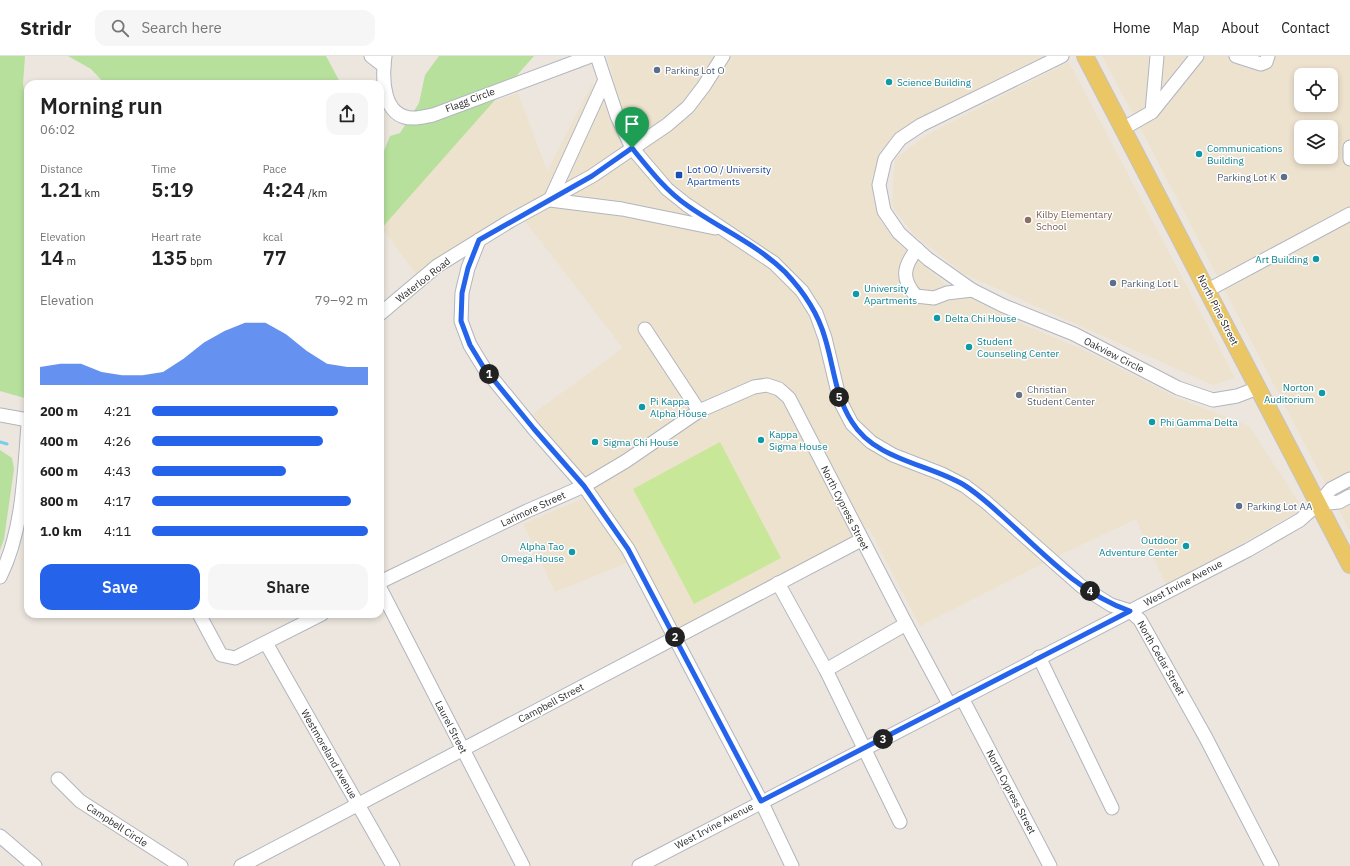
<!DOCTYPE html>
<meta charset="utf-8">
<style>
body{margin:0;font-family:"IBM Plex Sans",sans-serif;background:#f6f6f6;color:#222;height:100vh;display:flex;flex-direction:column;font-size:15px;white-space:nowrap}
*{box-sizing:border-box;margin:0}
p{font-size:13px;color:#767676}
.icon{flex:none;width:22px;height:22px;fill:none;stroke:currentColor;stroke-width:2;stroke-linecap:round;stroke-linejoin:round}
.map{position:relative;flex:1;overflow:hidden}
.side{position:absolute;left:24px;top:24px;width:360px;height:538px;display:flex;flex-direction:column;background:#fff;border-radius:12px;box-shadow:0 2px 6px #0003}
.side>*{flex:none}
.buttons{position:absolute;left:1294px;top:12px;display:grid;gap:8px}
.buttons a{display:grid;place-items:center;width:44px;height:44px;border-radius:8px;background:#fff;box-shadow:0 2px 6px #0003;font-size:20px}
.pin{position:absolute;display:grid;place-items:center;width:34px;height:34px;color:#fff;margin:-41px -17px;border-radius:50% 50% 50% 0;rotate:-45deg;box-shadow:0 0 4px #0007}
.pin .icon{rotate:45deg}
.km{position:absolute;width:20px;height:20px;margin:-10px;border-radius:50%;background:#222;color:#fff;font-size:11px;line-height:20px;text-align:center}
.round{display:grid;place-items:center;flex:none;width:42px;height:42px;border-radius:12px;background:#f6f6f6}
.headline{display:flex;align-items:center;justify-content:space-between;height:68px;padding:0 16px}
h1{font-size:22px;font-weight:600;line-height:30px}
.stats{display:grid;grid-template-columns:repeat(3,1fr);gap:6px;height:68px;padding:4px 16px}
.stats div{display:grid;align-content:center}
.stats b{font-size:20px;font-weight:600}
.stats small{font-size:11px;font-weight:400}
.stats p{font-size:11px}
.chart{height:112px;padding:8px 16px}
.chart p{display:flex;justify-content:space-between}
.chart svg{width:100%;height:72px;margin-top:4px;fill:#2563eb;opacity:.7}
.action{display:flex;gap:8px;margin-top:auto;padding:8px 16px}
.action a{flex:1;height:46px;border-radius:12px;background:#2563eb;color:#fff;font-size:16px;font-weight:600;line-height:46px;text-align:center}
.action a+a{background:#f6f6f6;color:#222}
ul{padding:0 16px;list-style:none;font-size:13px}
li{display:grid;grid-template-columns:64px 48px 1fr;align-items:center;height:30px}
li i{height:10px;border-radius:5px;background:#2563eb}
header{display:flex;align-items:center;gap:24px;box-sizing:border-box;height:56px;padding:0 20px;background:#fff;border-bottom:1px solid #e0e0e0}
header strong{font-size:19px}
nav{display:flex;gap:22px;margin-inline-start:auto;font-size:14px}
.search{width:280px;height:36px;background:#f6f6f6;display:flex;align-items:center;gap:10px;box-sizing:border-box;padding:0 14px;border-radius:12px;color:#767676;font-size:15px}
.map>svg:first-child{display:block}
.education{fill:#ede2ce;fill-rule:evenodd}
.green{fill:#b7e09d}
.pitch{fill:#c9e799}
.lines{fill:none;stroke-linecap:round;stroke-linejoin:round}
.stream{stroke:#76cfe9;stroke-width:3}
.minor-casing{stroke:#b1b5be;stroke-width:15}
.major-casing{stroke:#c4c4c4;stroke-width:18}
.minor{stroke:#fff;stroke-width:13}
.major{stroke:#eac665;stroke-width:16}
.route-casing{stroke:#fff;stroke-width:8}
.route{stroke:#2563eb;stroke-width:5}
.service-dot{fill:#5c6f8a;stroke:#fff;stroke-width:1.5}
.culture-dot{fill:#0f9aa8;stroke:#fff;stroke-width:1.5}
.transit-dot{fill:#1a4fb4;stroke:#fff;stroke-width:1.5}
.education-dot{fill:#8d6e63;stroke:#fff;stroke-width:1.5}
.worship-dot{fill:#6b7280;stroke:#fff;stroke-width:1.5}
.labels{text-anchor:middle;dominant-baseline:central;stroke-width:3;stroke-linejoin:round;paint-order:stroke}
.service-label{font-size:10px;fill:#4e5e75;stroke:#fff;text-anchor:start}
.culture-label{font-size:10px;fill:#0d838f;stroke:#fff;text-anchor:start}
.street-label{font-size:10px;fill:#2b2b2b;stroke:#fff}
.transit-label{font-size:10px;fill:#164399;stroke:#fff;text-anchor:start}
.education-label{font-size:10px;fill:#785e54;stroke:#fff;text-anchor:start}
.worship-label{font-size:10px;fill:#5b616d;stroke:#fff;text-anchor:start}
</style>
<header>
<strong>Stridr</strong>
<div class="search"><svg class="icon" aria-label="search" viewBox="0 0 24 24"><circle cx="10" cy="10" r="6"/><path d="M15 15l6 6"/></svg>Search here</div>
<nav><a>Home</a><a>Map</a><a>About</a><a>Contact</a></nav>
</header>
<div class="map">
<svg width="1350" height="810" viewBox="0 0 1350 810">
<rect width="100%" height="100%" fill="#ece6de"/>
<!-- education -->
<g class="education">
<path d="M607 0H1047L896 77 881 96 872 122 873 143 881 166 905 194 949 231 1017 266 1084 294 1175 341 1249 370 1298 445 1297 456 1189 518 1166 529 1136 463 1062 498 920 570 869 472 678 572 639 502 555 536 523 468 596 437 555 385 530 360 623 292 515 152 417 219 380 170 474 52 518 37 547 115 591 30 614 25Z"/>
<path d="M1102 0H1350V475L1133 58ZM1301 19H1331V49H1301ZM1301 71H1331V101H1301Z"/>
<path d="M1069 6 1235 322 1213 329 964 218 914 179 892 150 895 103 928 78Z"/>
</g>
<!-- green -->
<g class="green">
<path d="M0 0H25L23 28 28 61V343L0 335Z"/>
<path d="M68 0H326L341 28H105L91 13Z"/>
<path d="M439 0H534L380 174V105L390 80 400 77 419 47 425 19Z"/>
<path d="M0 394 12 402 14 413 4 483 0 494Z"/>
</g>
<!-- pitch -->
<path class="pitch" d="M720 386 781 502 694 548 633 433Z"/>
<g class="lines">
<!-- stream -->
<path class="stream" d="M0 386 7 388"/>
<defs>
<g id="minor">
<path d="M371 0 384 10"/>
<path d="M385 0C382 22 382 63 414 62 420 62 427 60 433 59L591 0"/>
<path d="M597 0 617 60 632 92 667 133 687 149 774 207 802 235 816 257 825 282 840 345 852 368 871 386 893 399 942 418 965 430 986 446 1081 530 1111 549 1130 555 1140 564 1206 682 1272 810"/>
<path d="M1062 0 921 69 900 83 885 103 879 129 884 155 899 177 928 203 972 234 1004 250 1074 278 1178 332 1213 344 1237 340 1258 332"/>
<path d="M1236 0 1261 8 1266 6 1268 0"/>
<path d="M604 26 550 144 622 153 715 172"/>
<path d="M1152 56 1157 0"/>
<path d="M1124 72 1152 56 1197 0"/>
<path d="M1350 91V103"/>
<path d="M479 184 468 212 462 237 461 265 470 289 484 312 534 373 584 430 628 493 761 745 792 810"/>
<path d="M917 193C903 211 901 223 916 240L934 242 947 237 972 234"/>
<path d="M1208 234 1350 158"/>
<path d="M380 258 437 210 510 165 592 120 667 69 688 51 704 30 723 0"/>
<path d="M645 273 699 355"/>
<path d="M0 359 28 364"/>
<path d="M1318 448 1339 446 1350 440"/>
<path d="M0 521C23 475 24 419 28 369"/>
<path d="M380 526 527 455 584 430 626 405 699 355 754 331 767 329 779 333 789 342 906 568 949 648"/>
<path d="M778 527 826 614 900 766"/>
<path d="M380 532 523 810"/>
<path d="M199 558 221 599 235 602 322 558"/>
<path d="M266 587 393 810"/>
<path d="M1039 601 1112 752"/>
<path d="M826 614 906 568"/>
<path d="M962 642 1050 810"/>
<path d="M58 723 80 745 181 810"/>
<path d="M0 780 35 810"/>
<path d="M241 810 861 484"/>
<path d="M639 810 1248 494 1300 464 1318 448 1331 433 1350 423"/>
</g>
<path id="major" d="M1085 0 1350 509"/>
</defs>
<!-- minor casing -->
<use href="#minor" class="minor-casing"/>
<!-- major casing -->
<use href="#major" class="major-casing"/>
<!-- minor -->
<use href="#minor" class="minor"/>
<!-- major -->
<use href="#major" class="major"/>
</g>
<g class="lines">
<defs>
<path id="route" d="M632 92C649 113 666 135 688 150 719 172 758 189 785 216 803 235 818 257 825 282 834 311 835 340 852 366 875 404 929 408 964 429 977 437 989 448 1000 458 1040 494 1078 537 1130 555L761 745 628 493 584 430 534 373 484 312 470 289 461 265 462 237 468 212 479 184 592 120Z"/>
</defs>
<!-- route casing -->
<use href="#route" class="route-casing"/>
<!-- route -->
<use href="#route" class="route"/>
</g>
<!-- markers -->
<g class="service-dot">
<circle cx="657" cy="14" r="4"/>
<circle cx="1284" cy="121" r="4"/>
<circle cx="1113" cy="227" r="4"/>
<circle cx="1239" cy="450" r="4"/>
</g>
<g class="culture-dot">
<circle cx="889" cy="26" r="4"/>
<circle cx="1199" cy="98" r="4"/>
<circle cx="1316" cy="203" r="4"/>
<circle cx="856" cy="238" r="4"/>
<circle cx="937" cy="262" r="4"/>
<circle cx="969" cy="291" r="4"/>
<circle cx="1322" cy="337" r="4"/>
<circle cx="642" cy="351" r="4"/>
<circle cx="1152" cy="366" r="4"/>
<circle cx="761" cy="384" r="4"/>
<circle cx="595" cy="386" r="4"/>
<circle cx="1186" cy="490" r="4"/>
<circle cx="572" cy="496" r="4"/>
</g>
<rect class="transit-dot" x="675" y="115" width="8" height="8" rx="2"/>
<circle class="education-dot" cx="1028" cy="164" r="4"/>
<circle class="worship-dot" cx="1019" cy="339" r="4"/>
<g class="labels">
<!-- service labels -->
<g class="service-label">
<text x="665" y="14">Parking Lot O</text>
<text x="1276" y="121" text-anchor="end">Parking Lot K</text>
<text x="1121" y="227">Parking Lot L</text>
<text x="1247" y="450">Parking Lot AA</text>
</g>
<!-- culture labels -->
<g class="culture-label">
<text x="897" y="26">Science Building</text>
<text x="1207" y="92">Communications<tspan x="1207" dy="12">Building</tspan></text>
<text x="1308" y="203" text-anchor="end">Art Building</text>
<text x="864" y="232">University<tspan x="864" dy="12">Apartments</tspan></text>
<text x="945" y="262">Delta Chi House</text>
<text x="977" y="285">Student<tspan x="977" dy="12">Counseling Center</tspan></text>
<text x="1314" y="331" text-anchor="end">Norton<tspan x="1314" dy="12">Auditorium</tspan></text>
<text x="650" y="345">Pi Kappa<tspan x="650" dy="12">Alpha House</tspan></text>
<text x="1160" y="366">Phi Gamma Delta</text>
<text x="769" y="378">Kappa<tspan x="769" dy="12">Sigma House</tspan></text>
<text x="603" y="386">Sigma Chi House</text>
<text x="1178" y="484" text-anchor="end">Outdoor<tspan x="1178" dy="12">Adventure Center</tspan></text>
<text x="564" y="490" text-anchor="end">Alpha Tao<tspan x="564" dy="12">Omega House</tspan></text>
</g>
<!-- street labels -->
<g class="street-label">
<text transform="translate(470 44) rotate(-21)">Flagg Circle</text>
<text transform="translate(423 224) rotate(-38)">Waterloo Road</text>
<text transform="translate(1218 254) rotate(63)">North Pine Street</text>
<text transform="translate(1114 299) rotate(27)">Oakview Circle</text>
<text transform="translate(845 452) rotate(63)">North Cypress Street</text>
<text transform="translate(533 453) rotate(-25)">Larimore Street</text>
<text transform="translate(1183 527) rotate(-28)">West Irvine Avenue</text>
<text transform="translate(1161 602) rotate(60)">North Cedar Street</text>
<text transform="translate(551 647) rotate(-28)">Campbell Street</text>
<text transform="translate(451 671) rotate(63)">Laurel Street</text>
<text transform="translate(329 698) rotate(60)">Westmoreland Avenue</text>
<text transform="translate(1011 736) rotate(62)">North Cypress Street</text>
<text transform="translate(117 769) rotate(33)">Campbell Circle</text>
<text transform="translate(714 770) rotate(-28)">West Irvine Avenue</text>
</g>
<!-- transit labels -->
<g class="transit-label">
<text x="687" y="113">Lot OO / University<tspan x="687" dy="12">Apartments</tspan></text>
</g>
<!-- education labels -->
<g class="education-label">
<text x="1036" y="158">Kilby Elementary<tspan x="1036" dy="12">School</tspan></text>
</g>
<!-- worship labels -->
<g class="worship-label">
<text x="1027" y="333">Christian<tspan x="1027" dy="12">Student Center</tspan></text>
</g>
</g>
</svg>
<div class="buttons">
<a><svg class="icon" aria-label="locate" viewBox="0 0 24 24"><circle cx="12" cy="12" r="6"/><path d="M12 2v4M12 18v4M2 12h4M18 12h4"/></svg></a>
<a><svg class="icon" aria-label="layers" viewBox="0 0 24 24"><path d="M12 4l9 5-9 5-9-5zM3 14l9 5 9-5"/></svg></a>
</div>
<div class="pin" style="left:632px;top:92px;background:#1e9e55"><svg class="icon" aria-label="arrive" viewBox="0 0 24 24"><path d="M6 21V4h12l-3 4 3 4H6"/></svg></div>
<b class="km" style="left:489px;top:318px">1</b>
<b class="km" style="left:675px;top:581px">2</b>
<b class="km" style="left:883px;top:683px">3</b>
<b class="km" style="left:1090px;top:535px">4</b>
<b class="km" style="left:839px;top:341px">5</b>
<section class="side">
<div class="headline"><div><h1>Morning run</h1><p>06:02</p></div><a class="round"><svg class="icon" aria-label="share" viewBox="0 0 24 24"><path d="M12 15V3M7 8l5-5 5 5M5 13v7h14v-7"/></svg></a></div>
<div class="stats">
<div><p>Distance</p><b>1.21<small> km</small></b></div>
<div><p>Time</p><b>5:19</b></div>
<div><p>Pace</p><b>4:24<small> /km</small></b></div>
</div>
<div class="stats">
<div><p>Elevation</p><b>14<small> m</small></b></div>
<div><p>Heart rate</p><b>135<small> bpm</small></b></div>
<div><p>kcal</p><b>77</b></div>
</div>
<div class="chart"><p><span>Elevation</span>79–92 m</p>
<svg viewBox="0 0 160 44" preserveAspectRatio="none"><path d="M0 44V33L10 31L20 31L30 36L40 38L50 38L60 36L70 28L80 18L90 11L100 6L110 6L120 13L130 23L140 31L150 33L160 33V44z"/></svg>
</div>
<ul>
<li><b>200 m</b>4:21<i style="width:86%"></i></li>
<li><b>400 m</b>4:26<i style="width:79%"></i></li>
<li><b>600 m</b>4:43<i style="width:62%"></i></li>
<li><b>800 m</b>4:17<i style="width:92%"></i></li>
<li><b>1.0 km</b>4:11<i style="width:100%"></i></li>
</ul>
<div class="action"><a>Save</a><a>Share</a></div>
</section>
</div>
